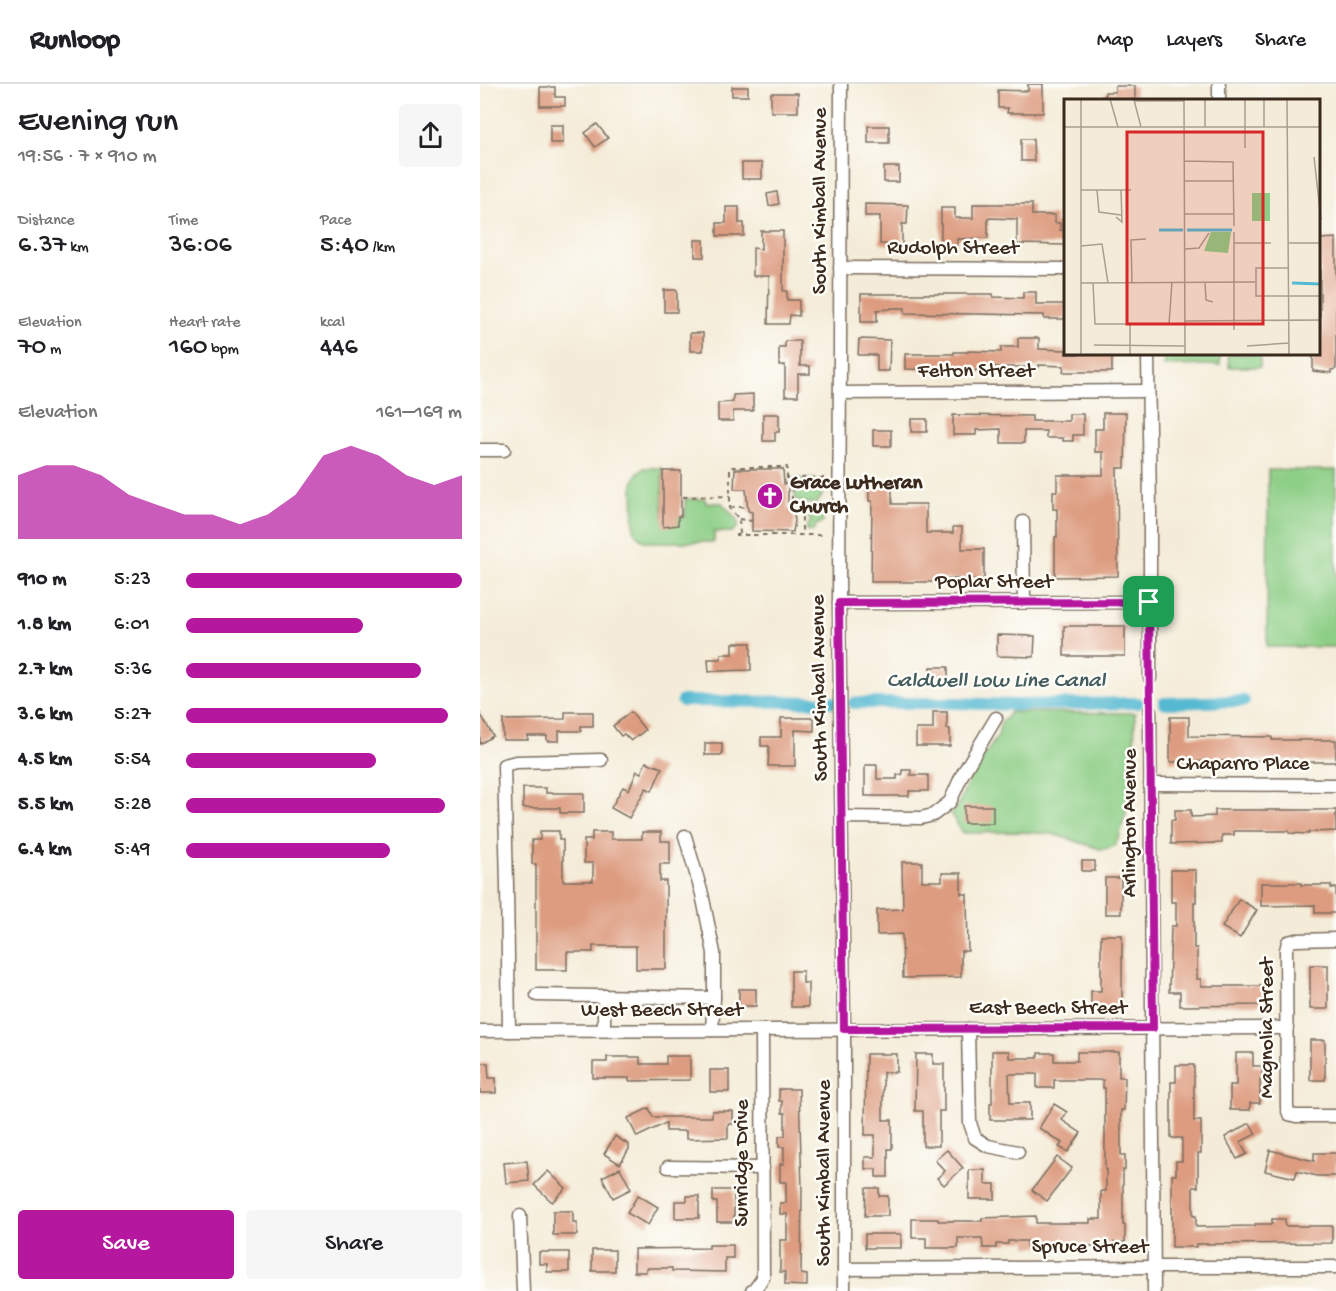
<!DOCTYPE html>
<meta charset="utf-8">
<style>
body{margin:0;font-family:"Gochi Hand",sans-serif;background:#f6f6f6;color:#202124;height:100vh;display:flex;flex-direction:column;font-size:22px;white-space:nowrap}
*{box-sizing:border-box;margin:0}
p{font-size:20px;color:#757577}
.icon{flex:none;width:33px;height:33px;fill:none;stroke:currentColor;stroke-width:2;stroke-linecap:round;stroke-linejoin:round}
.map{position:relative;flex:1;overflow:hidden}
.panel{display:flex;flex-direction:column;background:#fff;width:480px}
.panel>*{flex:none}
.pin{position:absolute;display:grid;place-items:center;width:51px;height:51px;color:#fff;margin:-26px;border-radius:12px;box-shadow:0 3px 9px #0006}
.round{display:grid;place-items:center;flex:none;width:63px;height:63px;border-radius:6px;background:#f6f6f6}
.summary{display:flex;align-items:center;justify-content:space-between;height:102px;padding:0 18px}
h1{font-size:33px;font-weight:600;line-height:45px}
.metrics{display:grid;grid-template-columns:repeat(3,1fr);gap:9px;height:102px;padding:6px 18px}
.metrics div{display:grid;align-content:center}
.metrics b{font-size:26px;font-weight:600}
.metrics small{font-size:16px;font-weight:400}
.metrics p{font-size:16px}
.chart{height:168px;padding:12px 18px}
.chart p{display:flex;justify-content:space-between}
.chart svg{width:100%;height:108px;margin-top:6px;fill:#b5179e;opacity:.7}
.primary-button{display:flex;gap:12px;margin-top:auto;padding:12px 18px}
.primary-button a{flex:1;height:69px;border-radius:6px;background:#b5179e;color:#fff;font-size:24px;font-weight:600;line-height:69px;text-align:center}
.primary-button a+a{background:#f6f6f6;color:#202124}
ul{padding:0 18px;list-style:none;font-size:20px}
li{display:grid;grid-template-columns:96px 72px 1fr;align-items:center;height:45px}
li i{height:15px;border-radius:8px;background:#b5179e}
header{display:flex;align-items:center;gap:36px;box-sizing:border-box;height:84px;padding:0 30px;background:#fff;border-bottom:2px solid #e0e0e0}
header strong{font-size:28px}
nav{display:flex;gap:33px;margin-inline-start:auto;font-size:21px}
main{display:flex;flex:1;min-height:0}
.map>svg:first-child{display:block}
.green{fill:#8ecf87;stroke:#647c52;stroke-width:1.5}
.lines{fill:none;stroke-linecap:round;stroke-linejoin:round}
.canal{stroke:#54b9d2;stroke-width:12}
.building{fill:#dd9c80}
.minor-casing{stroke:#7c6e5f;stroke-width:15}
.path{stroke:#7c6e5f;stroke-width:2;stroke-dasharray:4.5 4.5;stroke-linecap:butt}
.minor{stroke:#fff;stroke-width:12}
.route-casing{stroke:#fff;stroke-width:12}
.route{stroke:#b5179e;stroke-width:8}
.labels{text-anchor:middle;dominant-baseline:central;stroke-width:5;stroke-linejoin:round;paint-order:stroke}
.street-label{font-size:21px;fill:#3b2a1e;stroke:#fdfcf7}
.poi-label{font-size:21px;font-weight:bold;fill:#3b2a1e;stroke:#fdfcf7;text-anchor:start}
.water-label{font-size:22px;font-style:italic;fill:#445c5d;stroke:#fdfcf7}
.inset-river{fill:none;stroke:#54b9d2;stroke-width:3}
.inset-road{fill:none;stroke:#aa9e8e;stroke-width:1.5}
.view{fill:#d62828;fill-opacity:0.15;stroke:#d62828;stroke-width:3}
.inset-edge{fill:none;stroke:#3b2a1e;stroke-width:3}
</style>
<header>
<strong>Runloop</strong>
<nav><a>Map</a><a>Layers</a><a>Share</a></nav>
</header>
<main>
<section class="panel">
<div class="summary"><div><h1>Evening run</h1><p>19:56 · 7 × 910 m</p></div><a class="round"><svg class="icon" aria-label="share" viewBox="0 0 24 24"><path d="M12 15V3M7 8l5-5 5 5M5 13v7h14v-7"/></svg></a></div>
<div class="metrics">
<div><p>Distance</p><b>6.37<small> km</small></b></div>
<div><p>Time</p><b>36:06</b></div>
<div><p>Pace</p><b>5:40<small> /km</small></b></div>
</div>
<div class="metrics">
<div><p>Elevation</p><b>70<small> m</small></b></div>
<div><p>Heart rate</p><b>160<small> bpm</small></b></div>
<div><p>kcal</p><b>446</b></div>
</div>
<div class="chart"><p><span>Elevation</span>161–169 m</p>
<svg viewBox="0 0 160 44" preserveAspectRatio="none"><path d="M0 44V18L10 14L20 14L30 18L40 26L50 30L60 34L70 34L80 38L90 34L100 26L110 10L120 6L130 10L140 18L150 22L160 18V44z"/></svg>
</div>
<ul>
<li><b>910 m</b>5:23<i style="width:100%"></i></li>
<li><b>1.8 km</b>6:01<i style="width:64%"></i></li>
<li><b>2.7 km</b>5:36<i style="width:85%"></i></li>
<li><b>3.6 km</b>5:27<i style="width:95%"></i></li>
<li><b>4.5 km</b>5:54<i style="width:69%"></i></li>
<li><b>5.5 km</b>5:28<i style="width:94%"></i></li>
<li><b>6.4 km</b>5:49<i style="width:74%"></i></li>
</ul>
<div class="primary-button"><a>Save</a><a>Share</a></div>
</section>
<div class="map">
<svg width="856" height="1207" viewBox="0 0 856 1207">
<rect width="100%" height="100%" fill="#fdfcf7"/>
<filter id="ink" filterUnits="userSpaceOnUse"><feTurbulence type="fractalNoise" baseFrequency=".0167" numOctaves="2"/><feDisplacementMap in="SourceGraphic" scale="12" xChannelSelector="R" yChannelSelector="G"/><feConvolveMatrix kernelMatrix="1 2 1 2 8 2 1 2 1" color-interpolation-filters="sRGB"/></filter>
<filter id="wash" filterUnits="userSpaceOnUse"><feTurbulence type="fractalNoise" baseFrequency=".008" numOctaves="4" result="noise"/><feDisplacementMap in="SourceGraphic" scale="24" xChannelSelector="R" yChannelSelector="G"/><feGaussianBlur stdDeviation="1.35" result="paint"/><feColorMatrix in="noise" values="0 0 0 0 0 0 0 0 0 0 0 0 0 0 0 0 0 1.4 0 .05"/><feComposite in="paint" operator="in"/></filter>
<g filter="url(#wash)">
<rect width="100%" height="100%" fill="#f4ecd8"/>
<!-- green -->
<g class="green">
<path d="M684 270H740V281L684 282Z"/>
<path d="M748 270H780V283H749Z"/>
<path d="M164 384H182L183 433H205V415H225L226 419H242L258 437V443L252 448H234V458H169L162 456 154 448 153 400 156 391Z"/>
<path d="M788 386H856V563H787Z"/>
<path d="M316 395H335L339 398 342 412 337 419C315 420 312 418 316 395Z"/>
<path d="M327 423H337L343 431V437L342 439 337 440 333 447 327 446V442L331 437 327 431Z"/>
<path d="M530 628 655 629 653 708 650 709C648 719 641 756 634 762 630 765 624 765 620 765L573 750 542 748 482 749 471 730 477 723 494 686 518 652 521 638 526 634Z"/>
</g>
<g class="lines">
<!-- canal -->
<g class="canal">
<path d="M202 617 352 618"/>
<path d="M374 619H478L533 621 658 619"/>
<path d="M684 619 764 617"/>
</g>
</g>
<g id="blocks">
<!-- building -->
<g class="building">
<path d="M548 0H563V29H527L528 24H518V6L548 7Z"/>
<path d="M635 2H655V16H625V8H635Z"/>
<path d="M60 3H75V13H85V22H60Z"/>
<rect x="252" y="3" width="16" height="9"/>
<rect x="291" y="9" width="27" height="19"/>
<path d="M117 40 128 54 115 63 105 49Z"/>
<rect x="70" y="41" width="13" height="18"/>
<rect x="388" y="42" width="21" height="17"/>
<path d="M541 55H553L554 77H541Z"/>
<rect x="262" y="79" width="20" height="16"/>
<rect x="404" y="83" width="15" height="15"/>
<path d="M297 108 299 120 289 122 287 110Z"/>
<path d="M385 120 428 121 427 140H422V161L400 160V132H385Z"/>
<path d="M493 120H552V131H575V139H580V146H586V161L537 160V135L508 134V154L477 155V162H461V124H475V134H493Z"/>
<path d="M246 123H259V139H264V152H237V139H246Z"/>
<path d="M281 147H303V207H307V216H319V232L310 231 309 240H288L289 192H273V164L281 165Z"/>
<path d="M856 154V285L851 286V289L833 287V270H840V155Z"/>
<rect x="215" y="156" width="9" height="17"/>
<rect x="184" y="206" width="13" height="22"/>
<path d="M543 208H556V220H586V235H564V231L425 229V224H411L410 225 397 226V238H381V210H513V213L543 214Z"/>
<rect x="210" y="249" width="13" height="18"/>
<path d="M538 254H559V265L586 266V270H632V288H583L584 282 559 281V283H510V287L425 285V270H474V268H488V267L521 268V263H538Z"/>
<path d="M379 255 410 256 409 287H397V271H378Z"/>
<path d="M305 257H320V282H330V290H318V312H305V281H299V263H305Z"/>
<path d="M273 310V327H253V337H238V319L253 318V311Z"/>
<path d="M623 329H646L645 384H637L638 492 575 493V453H577V425H573V407H577V391H623V368H615V345H623Z"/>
<path d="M283 330H299V348H295V357H283Z"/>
<path d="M589 330H603V351H593V357H583V354H566V347H544V359H521V345L496 346V351H473V331L552 332V337H589Z"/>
<rect x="431" y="335" width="16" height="13"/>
<rect x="393" y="346" width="18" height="16"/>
<path d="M255 385H303L304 400H308V425L313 426 315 436 313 448 272 447V428L268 427 266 405H254Z"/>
<path d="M183 387H201V432H198V441L183 443Z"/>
<path d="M389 398H412V420H446V449H473V443H482V465H504V495H465V498H391L392 417H389Z"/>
<rect x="584" y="542" width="61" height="30"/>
<path d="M517 551 555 552 554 573 517 572Z"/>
<path d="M253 559H271V586L238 587 229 588 228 575H241V570H253Z"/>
<rect x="450" y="583" width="18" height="13"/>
<path d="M85 628H113V642H101V647H79V657H67V652H48V656H23V636L85 635Z"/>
<path d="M151 628 165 646 151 657 144 650 141 652 133 642Z"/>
<path d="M453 628H467V645H470V662H436V645H453Z"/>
<path d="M0 629 13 652 0 660Z"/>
<path d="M690 633H709V652L792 653V656H856V678H817V676L690 678Z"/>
<path d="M301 634H334V647L315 646V682H288L289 662H281V653H301Z"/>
<rect x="225" y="659" width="17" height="12"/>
<path d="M166 678 182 684 172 707 166 704 149 734 131 724 143 703 149 706 157 687 161 689Z"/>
<path d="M385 681H397V695H417V691H422V686H431V691H448V707H429V712H385Z"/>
<path d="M43 704H66V709H104V729H80V724H43Z"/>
<rect x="484" y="722" width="29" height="17"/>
<path d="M695 726H711V733L735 732V726H856V747L829 748V750L809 749V747H754V751H742V759L691 760V736H695Z"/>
<path d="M60 747H79V756H83V797H113V779H104V756H112V748H131V755H162V748H181V757H190V780H180V797H186V885H156V862H113V868H87V886H56V780H52V756H60Z"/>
<rect x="602" y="777" width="13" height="10"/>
<path d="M422 778H442V797H462V789H481V810H487L488 867H481V893L423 894 422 850 397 851V826L423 825Z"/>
<path d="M691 786H716V818H714V864H717V895H721V902H783V921L700 922V908H689L691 842H696V818H691Z"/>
<rect x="625" y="794" width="16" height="36"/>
<path d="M781 799H821V801H851V804H856V829H835V821L781 822Z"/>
<path d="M759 815 777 826 760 854 742 843Z"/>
<path d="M621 851H642V923H611V907H621Z"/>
<rect x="830" y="881" width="18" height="44"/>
<path d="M311 887H323V899H328V923H311Z"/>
<rect x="259" y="905" width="17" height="17"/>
<rect x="830" y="956" width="15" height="40"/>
<path d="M512 967H529V974H558V969H574V977H597V968H639V993H645L644 1026H641V1071H645V1086H643V1141H645V1158H634V1162H562V1163H547V1157H528V1160H516V1164H503L502 1154H478V1164H446V1154H432V1135H458V1137H502V1134L556 1132V1139H610V1135H621V1107H626V1086H625V1004H623V996H574V1004H557V990H529L530 1019H550V1036H510V1019H512Z"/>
<path d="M756 969H773V982H782V995H780V1019H770V1026H750V1001H756Z"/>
<path d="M386 970H417V988H403V1036H412V1065H408V1093H396V1085H385V1073H395V1051H385Z"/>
<path d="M436 970H453V980H464V1027H459V1062H443V1027H435Z"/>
<path d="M186 972H210V996L149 997V994H113V978H127V973H160V980H186Z"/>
<path d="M0 979H8L9 994H16V1009H0Z"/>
<path d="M696 981H714V1037H721V1069H718V1103H713V1132H716V1143L775 1142V1140H792V1135H805V1142H852V1159L716 1160V1163H692V1091H696V1077H702V1054H691V998H696Z"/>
<rect x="230" y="986" width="19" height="22"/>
<path d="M299 1005H319L322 1106 321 1190 327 1191V1202L305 1201V1188H300V1156H307V1130H300V1119H306V1098H300V1080H304V1063H299V1052H305V1029H302V1017H299Z"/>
<path d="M574 1020 587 1028 582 1036 601 1049 588 1068 579 1063 582 1059 559 1044Z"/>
<path d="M169 1024 173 1033H232V1027H253V1040H248V1054L206 1055V1047H186V1039L157 1053 148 1034Z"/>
<path d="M770 1039 776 1050 760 1058 767 1070 757 1075 745 1053Z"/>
<path d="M135 1052 149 1061V1065L140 1080 124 1070Z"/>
<path d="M467 1066 483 1084 464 1101 457 1094 465 1087 455 1076Z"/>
<path d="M790 1066 834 1077V1069H856V1092H837L817 1087 815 1094 785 1087Z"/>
<path d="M577 1073 592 1084 567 1117 552 1106Z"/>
<path d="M47 1077 49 1097 26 1099 24 1079Z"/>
<path d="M140 1084 151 1105 133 1114 122 1093Z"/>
<path d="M489 1086H505V1100H515V1115H489Z"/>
<path d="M68 1087 86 1104 72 1118 54 1101Z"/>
<path d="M386 1104H399V1112H408V1132H385Z"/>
<path d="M233 1106H254V1138H237V1118H233Z"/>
<path d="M158 1111 178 1123 168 1141 147 1129Z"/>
<path d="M207 1112H219V1134H195V1117H207Z"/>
<path d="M73 1127H93V1138H97V1151H73Z"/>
<rect x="385" y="1150" width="36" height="14"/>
<path d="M229 1161H253V1174H245V1188L192 1187V1184H166V1188H154V1165L229 1164Z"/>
<rect x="112" y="1166" width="23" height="21"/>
<path d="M59 1168H89V1188H67V1180H59Z"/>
</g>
</g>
</g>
<g filter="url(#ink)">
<use href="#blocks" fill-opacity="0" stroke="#7c6e5f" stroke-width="1.5"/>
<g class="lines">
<defs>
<g id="minor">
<path d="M361 0 359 519 364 946V1207"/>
<path d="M739 0V16"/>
<path d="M360 184 586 185"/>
<path d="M668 270 670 428V594"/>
<path d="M360 309 668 307"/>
<path d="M0 366H24"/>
<path d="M543 438 544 518"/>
<path d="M359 519 669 518"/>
<path d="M670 627 674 1207"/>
<path d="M670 700 856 701"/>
<path d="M362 733 441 734 453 731 470 718 482 691 516 634"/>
<path d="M205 752 222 810 234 869V914L232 946"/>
<path d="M856 855 816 856 808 858 806 866 807 1024 809 1030 816 1032H856"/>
<path d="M57 911 234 914"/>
<path d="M124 912V946"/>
<path d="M488 945 490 1039 495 1054 508 1062 538 1068"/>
<path d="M0 947 807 944"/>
<path d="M29 947 27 801 24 681 36 678 121 676"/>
<path d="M188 1083 283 1084"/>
<path d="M40 1132 43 1207"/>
<path d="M364 1185 674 1183H856"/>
<path d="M272 1207 274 1206 283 1194 282 946"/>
</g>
</defs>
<!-- minor casing -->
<use href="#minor" class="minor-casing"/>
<!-- path -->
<g class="path">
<path d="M312 394V416L322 423 344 421"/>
<path d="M203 413 250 412"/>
<path d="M310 422H319"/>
<path d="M250 423H268"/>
<path d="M322 424V451"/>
<path d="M259 435 272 437"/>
<path d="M260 450 259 435 250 425V383H307V394H345"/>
<path d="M255 451H342"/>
<path d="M670 616V603"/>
</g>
<!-- minor -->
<use href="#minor" class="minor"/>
</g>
</g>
<g class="lines" filter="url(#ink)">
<defs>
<path id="route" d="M669 518 673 944 364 945 359 519Z"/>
</defs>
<!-- route casing -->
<use href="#route" class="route-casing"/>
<!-- route -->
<use href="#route" class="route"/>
</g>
<!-- icons -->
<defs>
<symbol id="church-disc" viewBox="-11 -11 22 22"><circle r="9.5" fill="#b5179e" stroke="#fdfcf7"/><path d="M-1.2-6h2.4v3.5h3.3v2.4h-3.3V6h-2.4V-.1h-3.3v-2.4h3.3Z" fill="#fff"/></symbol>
</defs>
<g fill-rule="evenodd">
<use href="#church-disc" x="275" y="397" width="30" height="30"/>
</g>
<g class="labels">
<!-- street labels -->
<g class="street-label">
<text transform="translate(341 117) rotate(-90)">South Kimball Avenue</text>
<text x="473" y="165">Rudolph Street</text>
<text x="496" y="288">Felton Street</text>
<text x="514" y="499">Poplar Street</text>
<text transform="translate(341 604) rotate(-91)">South Kimball Avenue</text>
<text x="763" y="681">Chaparro Place</text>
<text transform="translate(651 739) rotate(-90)">Arlington Avenue</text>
<text x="568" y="925">East Beech Street</text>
<text x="182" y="927">West Beech Street</text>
<text transform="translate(788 944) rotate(-90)">Magnolia Street</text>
<text transform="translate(263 1079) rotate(-90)">Sunridge Drive</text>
<text transform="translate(345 1089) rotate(-90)">South Kimball Avenue</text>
<text x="610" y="1164">Spruce Street</text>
</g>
<!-- poi labels -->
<g class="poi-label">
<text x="310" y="400">Grace Lutheran<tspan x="310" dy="24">Church</tspan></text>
</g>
<!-- water labels -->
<g class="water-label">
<text x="516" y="598">Caldwell Low Line Canal</text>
</g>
</g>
<!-- overview -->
<g transform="translate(584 15)">
<rect width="256" height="256" fill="#f4ecd8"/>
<path d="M188 94H206V122H188ZM147 133H167L164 154 140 152Z" fill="#8ecf87"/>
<path class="inset-river" d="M95 131H119M123 131H168M228 184 257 185"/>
<path class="inset-road" d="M17 0V256M46 0 54 28M120 0 121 256M141 0V28M223 0 225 256M70 1 77 28M70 2H120M0 28H223M200 28V0M223 28H257M181 49V0M250 58 257 121M120 62 169 63 170 127M120 82H169M17 91H67M33 91 35 113 57 116M120 115H169M52 118 58 123 57 91M170 133V231M170 144H207M224 144H257M17 147 38 145 44 184M121 150 135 149 145 134M224 169H192V197H257M141 183 142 201 149 203M17 184 191 183M29 184 31 225H105L108 183M68 184 67 141 82 140M121 222 257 221M66 225V256M30 246 121 247M183 247 225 244"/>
<path class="view" d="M63 33H199V225H63Z"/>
<rect width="256" height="256" class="inset-edge"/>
</g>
</svg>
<div class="pin" style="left:669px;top:518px;background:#1e9e55"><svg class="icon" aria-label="arrive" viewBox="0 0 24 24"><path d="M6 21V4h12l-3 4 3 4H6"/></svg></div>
</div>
</main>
